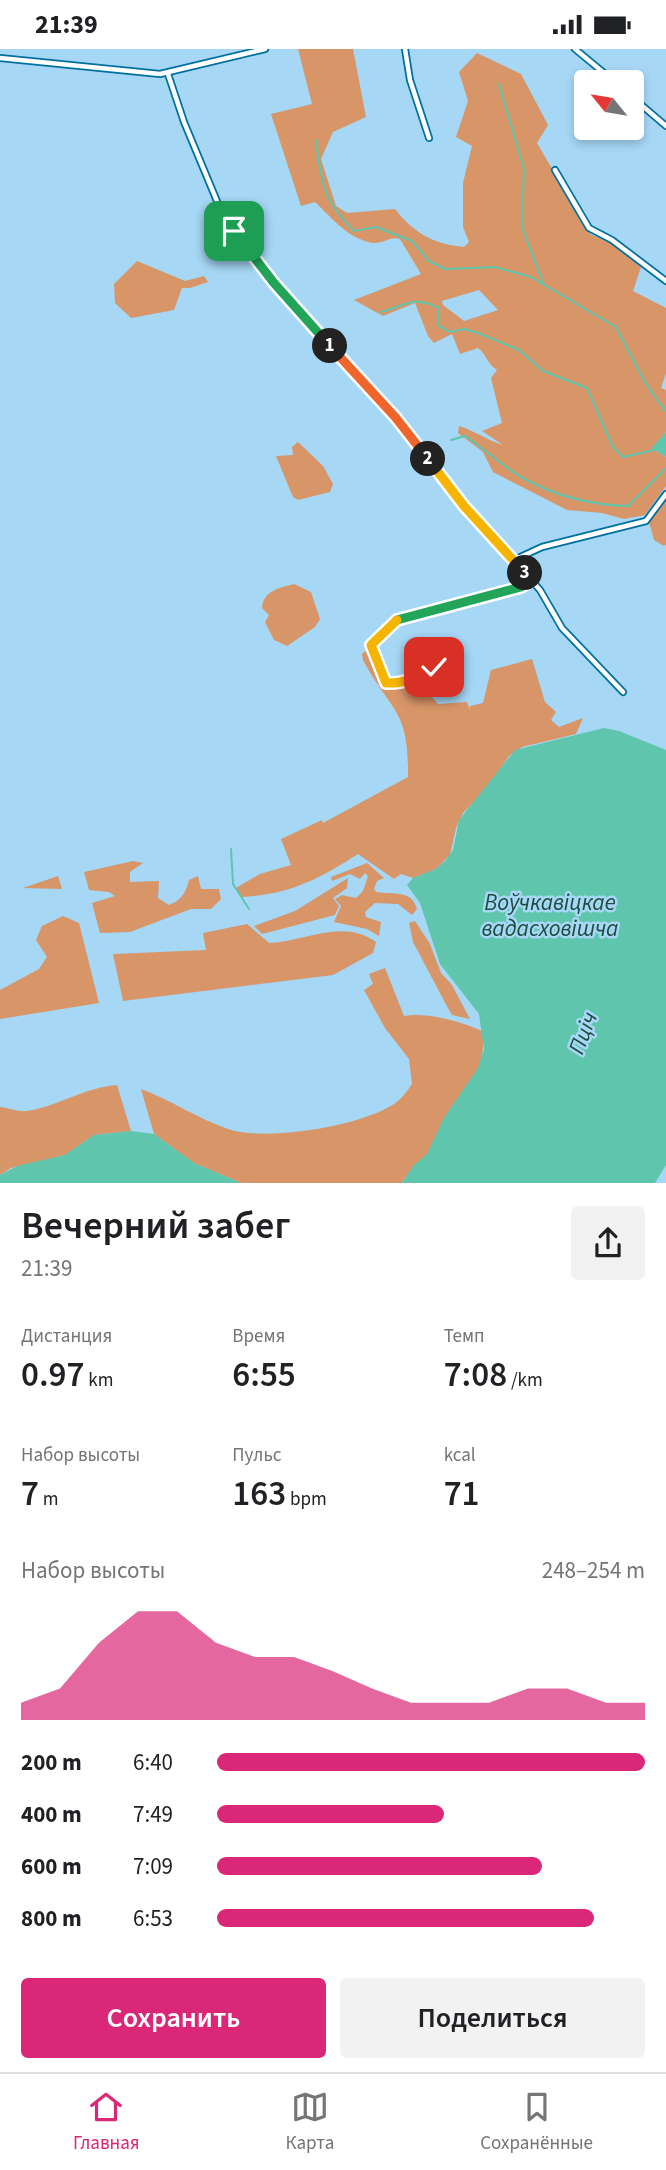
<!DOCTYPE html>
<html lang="ru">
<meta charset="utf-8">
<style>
body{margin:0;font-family:"Source Sans 3",sans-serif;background:#f2f2f2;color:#202124;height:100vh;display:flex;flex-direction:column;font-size:26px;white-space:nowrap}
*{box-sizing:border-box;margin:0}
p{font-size:23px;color:#757577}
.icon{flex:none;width:38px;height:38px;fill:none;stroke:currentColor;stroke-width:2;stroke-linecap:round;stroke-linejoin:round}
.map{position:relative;height:1134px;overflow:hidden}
.drawer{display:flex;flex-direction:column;background:#fff;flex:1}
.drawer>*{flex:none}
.needle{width:46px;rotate:300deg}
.fabs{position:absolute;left:574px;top:21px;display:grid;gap:14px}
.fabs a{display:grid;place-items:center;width:70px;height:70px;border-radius:7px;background:#fff;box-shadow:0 4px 10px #0003;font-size:35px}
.pin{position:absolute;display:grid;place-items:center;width:60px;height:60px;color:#fff;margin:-30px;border-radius:14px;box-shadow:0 4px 10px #0006}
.km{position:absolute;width:35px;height:35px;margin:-18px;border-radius:50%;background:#222;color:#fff;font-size:19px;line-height:35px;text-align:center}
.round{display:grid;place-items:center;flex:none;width:74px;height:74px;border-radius:7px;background:#f2f2f2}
.overview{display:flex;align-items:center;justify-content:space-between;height:119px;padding:0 21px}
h1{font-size:38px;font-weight:600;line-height:52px}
.figures{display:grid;grid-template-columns:repeat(3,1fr);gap:10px;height:119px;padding:7px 21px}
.figures div{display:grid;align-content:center}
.figures b{font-size:35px;font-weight:600}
.figures small{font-size:19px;font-weight:400}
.figures p{font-size:19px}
.chart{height:196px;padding:14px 21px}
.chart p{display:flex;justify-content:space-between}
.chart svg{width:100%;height:126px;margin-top:7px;fill:#db2777;opacity:.7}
.action{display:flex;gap:14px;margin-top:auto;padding:14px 21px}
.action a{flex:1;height:80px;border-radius:7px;background:#db2777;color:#fff;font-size:28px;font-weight:600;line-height:80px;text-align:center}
.action a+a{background:#f2f2f2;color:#202124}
ul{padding:0 21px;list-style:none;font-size:23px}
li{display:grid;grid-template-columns:112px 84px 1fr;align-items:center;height:52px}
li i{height:18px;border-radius:9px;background:#db2777}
.status{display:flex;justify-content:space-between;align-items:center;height:49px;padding:0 35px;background:#fff;direction:ltr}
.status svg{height:19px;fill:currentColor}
.menu{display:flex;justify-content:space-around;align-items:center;height:98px;border-top:2px solid #e0e0e0;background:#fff;font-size:19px;color:#757577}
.menu a{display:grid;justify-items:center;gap:4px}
.menu .active{color:#db2777}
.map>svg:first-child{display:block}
.green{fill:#d79568;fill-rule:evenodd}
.water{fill:#5fc5ac}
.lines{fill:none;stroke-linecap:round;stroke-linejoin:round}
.stream{stroke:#5fc5ac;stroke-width:2}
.street-casing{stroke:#00719e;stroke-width:8}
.street{stroke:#fff;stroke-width:4.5}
.split-1-casing{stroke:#fff;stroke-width:14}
.split-2-casing{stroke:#fff;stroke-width:14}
.split-3-casing{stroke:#fff;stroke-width:14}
.split-4-casing{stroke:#fff;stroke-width:14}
.split-5-casing{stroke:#fff;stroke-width:14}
.split-1{stroke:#22a559;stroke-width:9}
.split-2{stroke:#f0652b;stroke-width:9}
.split-3{stroke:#f5b400;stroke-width:9}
.split-4{stroke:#22a559;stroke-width:9}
.split-5{stroke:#f5b400;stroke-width:9}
.labels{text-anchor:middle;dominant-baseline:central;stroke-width:5;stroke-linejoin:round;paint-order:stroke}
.water-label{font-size:23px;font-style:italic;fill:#1f4c41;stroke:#a6d7f5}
</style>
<div class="status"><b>21:39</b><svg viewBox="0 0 49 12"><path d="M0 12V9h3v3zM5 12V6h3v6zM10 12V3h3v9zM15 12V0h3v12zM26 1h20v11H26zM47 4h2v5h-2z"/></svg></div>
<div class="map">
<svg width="666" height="1134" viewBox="0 0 666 1134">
<rect width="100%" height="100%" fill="#a6d7f5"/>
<!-- green -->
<g class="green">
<path d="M298 0H353L366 68 333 83 321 110 336 157 347 164 395 160C414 184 433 195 464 198L469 193 463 178V134L472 97 456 88 468 52 459 23 477 4 521 25 548 76 537 94 590 185 611 194 641 218 633 242 666 259V324L661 339 666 341V383L652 399 666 408V437L645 466 624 470 602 464 567 461 493 423 483 403 458 384 459 377C475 382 487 391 503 396L482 382 502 374 491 329 497 321C487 315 487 306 478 299L460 305 452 285 434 294 428 287 415 254 383 267 354 251 421 225 400 190C390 187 383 195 373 194 348 190 332 169 315 153L301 157 271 65 312 55ZM479 241 498 261 464 272 443 256 442 252Z"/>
<path d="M137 212 185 232 204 227 208 233 190 239H182L174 261 131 269 115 254 114 235Z"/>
<path d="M298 393 323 417 333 435 330 443 298 451 293 448 276 407 293 406 292 398Z"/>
<path d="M666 448V496L664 497 654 491 649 473Z"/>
<path d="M294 535 311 543 320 570 315 578 287 597 274 591 265 573 269 566 262 559C263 542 279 539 294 535Z"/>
<path d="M369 599 378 629 385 638 411 631 413 637 429 645 438 655 467 653 470 661V657L483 654 491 621 532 610 545 653 556 663 551 671 559 678 583 669 576 685 522 698 509 707 485 742 463 764 456 779 450 806 436 820 413 829 401 825 394 830 358 805C317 831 291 845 241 848L236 839 260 825 291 816 281 790 322 771 323 774 408 728C409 659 392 665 363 611L362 605Z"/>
<path d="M133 812 143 814 130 823V833L159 832 158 849 169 856C182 851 186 843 189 831L198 827 201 840H219L221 850 211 860H191L130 883 100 884 92 854 115 847 109 843 89 841 84 823Z"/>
<path d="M367 814 384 829 377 832 374 840 376 843C392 846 412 840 417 860L412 866 398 855 375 854 365 863 366 868 381 873 379 887 367 880 334 873 341 857 335 850 342 846 356 849 363 842 368 827 365 824 360 830 350 825 332 832 331 828Z"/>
<path d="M58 827 62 840 23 839Z"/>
<path d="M348 829 347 839 333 849 339 857 335 866 262 885 254 877 295 862Z"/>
<path d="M63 867 79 874 99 954 0 970V941L39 920 47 908 36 891 42 877Z"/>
<path d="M415 872 430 895 441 924 452 936 470 970 452 966 449 961 413 893 409 874Z"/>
<path d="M247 875 269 894C306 892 343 869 376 893L373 904 333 926 123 952 113 905 206 901 203 884Z"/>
<path d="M385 919 404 967C427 963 460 972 482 982 489 1023 462 1038 444 1070 437 1081 436 1095 427 1105 418 1116 409 1121 402 1134H241L194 1114 154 1085 141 1040C171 1051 198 1070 228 1080 266 1093 361 1077 394 1055 402 1050 407 1042 412 1035L409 1010 385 979 364 941 373 935 369 925Z"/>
<path d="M117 1036 131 1082 94 1086 65 1106 11 1119 0 1126V1058C9 1059 19 1063 27 1062 60 1057 82 1039 117 1036Z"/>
</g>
<!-- water -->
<g class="water">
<path d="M666 383V408L652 399Z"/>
<path d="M604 679 619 682 666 701V1116L655 1134H402L413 1117 427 1105 444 1069 478 1019 484 1000 479 965 440 915 420 854 407 836 413 829 436 820 446 811 453 801 459 771 515 701Z"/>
<path d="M131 1082 154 1085 194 1114 241 1134H0V1126L17 1117 65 1106 94 1086Z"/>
</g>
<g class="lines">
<!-- stream -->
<g class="stream">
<path d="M499 35 524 120 522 178 544 236"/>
<path d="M316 91C322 135 322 149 354 182L376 178 412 192 429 212 445 220 495 218 531 228 616 278 646 335 666 363"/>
<path d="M381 263C406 256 413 246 439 259V277L450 283 464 280 481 285 519 301 543 322 587 339 613 398 623 408 654 401"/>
<path d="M451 391 465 387C485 400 503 418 523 429 555 447 592 456 628 457L666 419"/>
<path d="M231 800 233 835 249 860"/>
</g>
<defs>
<g id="street">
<path d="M405 0 410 31 429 89"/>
<path d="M575 0 615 33"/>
<path d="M0 9 160 25 265 0"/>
<path d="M168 25 184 73 219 157 234 182 274 234 396 369 465 457 540 541 562 579 623 643"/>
<path d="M632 48 666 77"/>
<path d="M555 121 589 179 612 191 666 232"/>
<path d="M514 511 542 498 646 472 666 445"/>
<path d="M457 611C434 618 411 636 386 634L371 595 399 569 521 538 531 532"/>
</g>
</defs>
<!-- street casing -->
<use href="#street" class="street-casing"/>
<!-- street -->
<use href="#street" class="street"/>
</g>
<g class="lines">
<defs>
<path id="split-1" d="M234 182 274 234 330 297"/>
<path id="split-2" d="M330 297 396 369 428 410"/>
<path id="split-3" d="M428 410 464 457 525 524"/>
<path id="split-4" d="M397 571 521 538 531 532 525 524"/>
<path id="split-5" d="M397 571 371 596 386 634C401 635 424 628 434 618"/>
</defs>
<!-- split-1 casing -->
<use href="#split-1" class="split-1-casing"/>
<!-- split-2 casing -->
<use href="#split-2" class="split-2-casing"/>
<!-- split-3 casing -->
<use href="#split-3" class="split-3-casing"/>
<!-- split-4 casing -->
<use href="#split-4" class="split-4-casing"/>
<!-- split-5 casing -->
<use href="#split-5" class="split-5-casing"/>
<!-- split-1 -->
<use href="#split-1" class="split-1"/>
<!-- split-2 -->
<use href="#split-2" class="split-2"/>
<!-- split-3 -->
<use href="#split-3" class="split-3"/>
<!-- split-4 -->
<use href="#split-4" class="split-4"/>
<!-- split-5 -->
<use href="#split-5" class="split-5"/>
</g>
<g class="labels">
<!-- water labels -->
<g class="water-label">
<text x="550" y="853">Воўчкавіцкае<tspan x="550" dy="26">вадасховішча</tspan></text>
<text transform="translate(583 984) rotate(-69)">Пціч</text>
</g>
</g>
</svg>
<div class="fabs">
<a><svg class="needle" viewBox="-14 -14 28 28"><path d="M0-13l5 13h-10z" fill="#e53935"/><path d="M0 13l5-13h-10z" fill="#757577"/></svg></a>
</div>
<div class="pin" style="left:234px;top:182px;background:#1e9e55"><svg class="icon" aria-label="arrive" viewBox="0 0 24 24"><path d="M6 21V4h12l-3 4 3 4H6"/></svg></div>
<div class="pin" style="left:434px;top:618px;background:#d93025"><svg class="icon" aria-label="check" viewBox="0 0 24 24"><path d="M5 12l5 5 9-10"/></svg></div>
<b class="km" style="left:330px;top:297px">1</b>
<b class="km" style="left:428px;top:410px">2</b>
<b class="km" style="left:525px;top:524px">3</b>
</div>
<section class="drawer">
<div class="overview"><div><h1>Вечерний забег</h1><p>21:39</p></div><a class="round"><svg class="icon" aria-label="share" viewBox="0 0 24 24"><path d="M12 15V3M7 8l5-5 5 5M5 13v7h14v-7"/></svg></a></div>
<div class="figures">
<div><p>Дистанция</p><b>0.97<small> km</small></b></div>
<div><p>Время</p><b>6:55</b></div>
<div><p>Темп</p><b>7:08<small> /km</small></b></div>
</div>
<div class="figures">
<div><p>Набор высоты</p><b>7<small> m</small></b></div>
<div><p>Пульс</p><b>163<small> bpm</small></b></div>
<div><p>kcal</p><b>71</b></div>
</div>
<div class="chart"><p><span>Набор высоты</span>248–254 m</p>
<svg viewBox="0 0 160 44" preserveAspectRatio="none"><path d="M0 44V38L10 33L20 17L30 6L40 6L50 17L60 22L70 22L80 27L90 33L100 38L110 38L120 38L130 33L140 33L150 38L160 38V44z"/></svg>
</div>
<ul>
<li><b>200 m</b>6:40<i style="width:100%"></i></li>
<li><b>400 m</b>7:49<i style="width:53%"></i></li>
<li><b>600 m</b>7:09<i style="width:76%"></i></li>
<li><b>800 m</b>6:53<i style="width:88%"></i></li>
</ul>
<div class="action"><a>Сохранить</a><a>Поделиться</a></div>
</section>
<nav class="menu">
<a class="active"><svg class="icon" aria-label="home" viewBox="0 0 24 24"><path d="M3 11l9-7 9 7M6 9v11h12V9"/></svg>Главная</a>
<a><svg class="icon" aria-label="map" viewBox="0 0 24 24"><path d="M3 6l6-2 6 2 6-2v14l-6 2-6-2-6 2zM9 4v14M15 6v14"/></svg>Карта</a>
<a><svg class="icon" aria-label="saved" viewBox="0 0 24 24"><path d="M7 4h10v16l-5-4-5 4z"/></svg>Сохранённые</a>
</nav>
